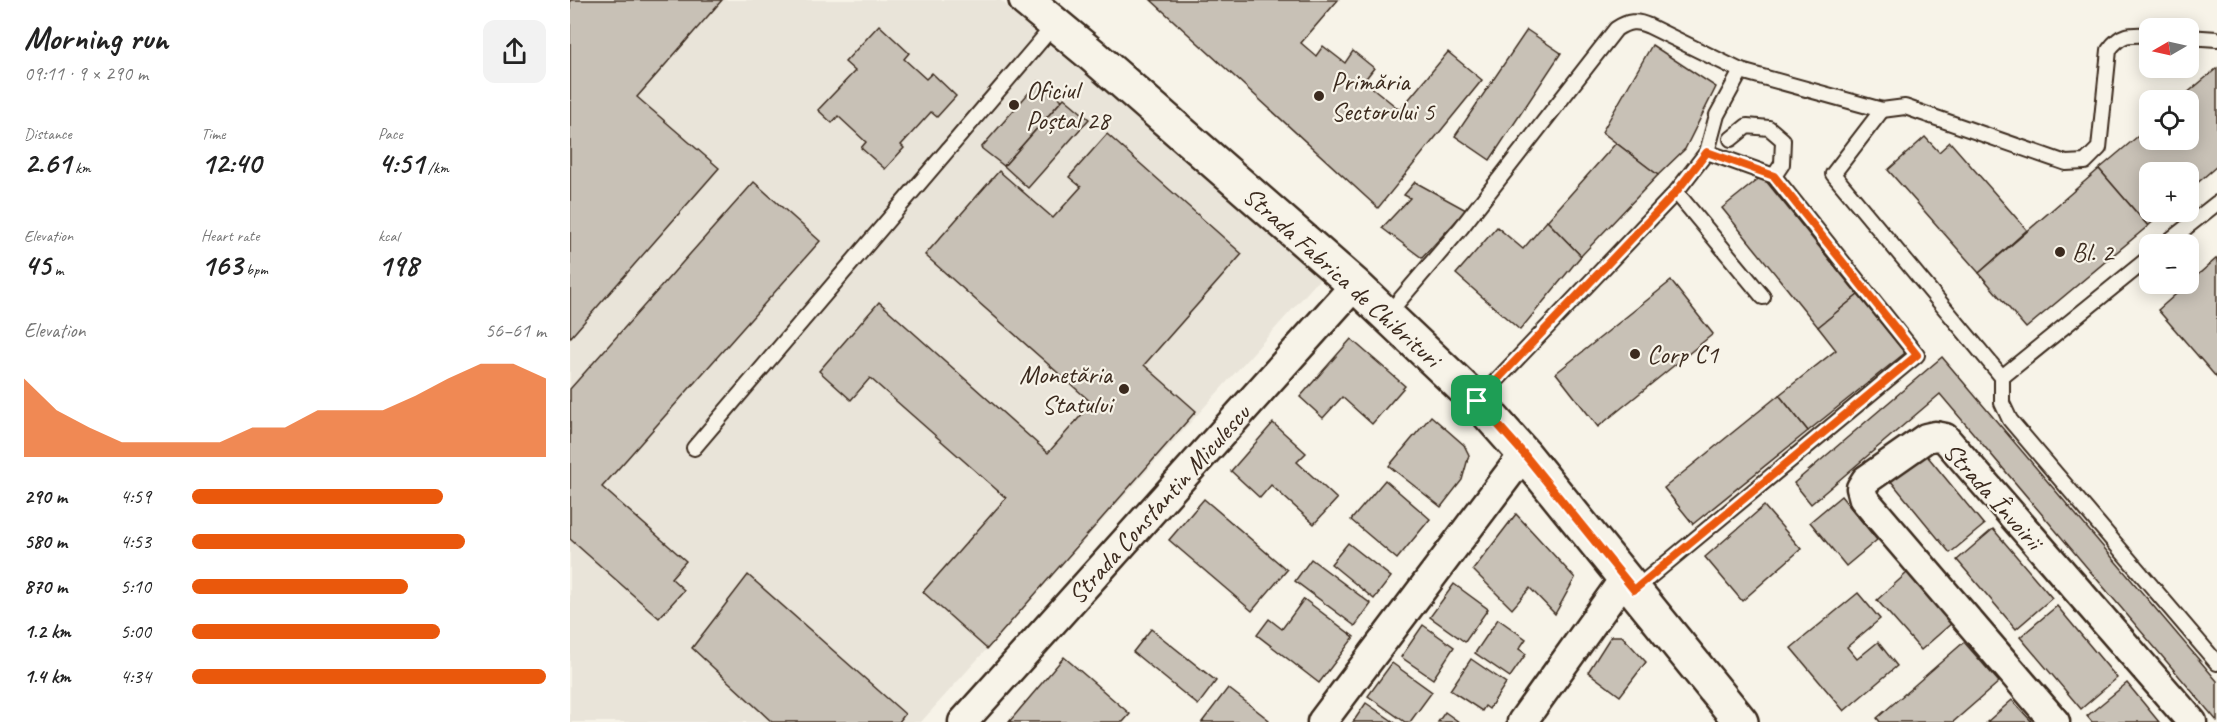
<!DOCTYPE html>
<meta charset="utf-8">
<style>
body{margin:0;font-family:Caveat,sans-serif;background:#f2f2f2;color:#222;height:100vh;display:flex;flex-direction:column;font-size:22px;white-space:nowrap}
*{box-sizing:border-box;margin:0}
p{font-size:20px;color:#767676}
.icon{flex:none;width:33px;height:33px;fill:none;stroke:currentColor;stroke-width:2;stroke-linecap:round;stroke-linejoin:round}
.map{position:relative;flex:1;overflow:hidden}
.panel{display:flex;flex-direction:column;background:#fff;width:570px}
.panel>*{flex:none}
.needle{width:39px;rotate:261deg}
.buttons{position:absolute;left:1569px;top:18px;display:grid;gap:12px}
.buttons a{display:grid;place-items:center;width:60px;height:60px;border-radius:12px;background:#fff;box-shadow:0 3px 15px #0003;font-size:30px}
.pin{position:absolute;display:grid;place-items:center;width:51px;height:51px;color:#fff;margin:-26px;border-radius:12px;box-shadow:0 3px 9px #0006}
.round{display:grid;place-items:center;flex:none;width:63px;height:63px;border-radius:12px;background:#f2f2f2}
.overview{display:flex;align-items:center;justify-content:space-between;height:102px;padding:0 24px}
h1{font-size:33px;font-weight:700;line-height:45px}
.metrics{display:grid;grid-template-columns:repeat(3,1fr);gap:9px;height:102px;padding:6px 24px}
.metrics div{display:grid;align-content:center}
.metrics b{font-size:30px;font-weight:700}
.metrics small{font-size:16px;font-weight:400}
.metrics p{font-size:16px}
.chart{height:168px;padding:12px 24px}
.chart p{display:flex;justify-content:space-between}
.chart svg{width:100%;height:108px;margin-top:6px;fill:#ea580c;opacity:.7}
ul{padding:0 24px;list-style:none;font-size:20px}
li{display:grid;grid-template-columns:96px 72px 1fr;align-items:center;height:45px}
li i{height:15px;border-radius:8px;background:#ea580c}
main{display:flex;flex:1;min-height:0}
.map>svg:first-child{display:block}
.built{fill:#e9e4d9}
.building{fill:#c8c1b6;stroke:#3b2a1e;stroke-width:1.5}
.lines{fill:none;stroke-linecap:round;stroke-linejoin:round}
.lane-casing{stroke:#3b2a1e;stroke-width:18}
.street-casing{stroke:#3b2a1e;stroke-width:33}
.secondary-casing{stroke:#3b2a1e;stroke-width:38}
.lane{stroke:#f7f3e8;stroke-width:14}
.street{stroke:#f7f3e8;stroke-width:28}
.secondary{stroke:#f7f3e8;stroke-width:33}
.route-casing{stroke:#fff;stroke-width:12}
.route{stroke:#ea580c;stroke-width:8}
.poi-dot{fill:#3b2a1e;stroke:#f7f3e8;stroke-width:2}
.labels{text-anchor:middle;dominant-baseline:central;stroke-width:4.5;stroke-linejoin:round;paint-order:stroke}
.poi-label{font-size:26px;fill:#3b2a1e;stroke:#f7f3e8;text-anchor:start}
.street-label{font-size:26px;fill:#3b2a1e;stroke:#f7f3e8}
</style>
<main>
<section class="panel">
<div class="overview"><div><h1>Morning run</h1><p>09:11 · 9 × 290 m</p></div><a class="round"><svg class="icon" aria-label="share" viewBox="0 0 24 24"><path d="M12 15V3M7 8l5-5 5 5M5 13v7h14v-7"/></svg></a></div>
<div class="metrics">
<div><p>Distance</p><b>2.61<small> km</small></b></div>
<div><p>Time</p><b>12:40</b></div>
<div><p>Pace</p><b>4:51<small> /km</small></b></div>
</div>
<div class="metrics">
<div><p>Elevation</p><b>45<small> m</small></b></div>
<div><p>Heart rate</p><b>163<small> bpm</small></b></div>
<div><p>kcal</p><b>198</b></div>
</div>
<div class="chart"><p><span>Elevation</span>56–61 m</p>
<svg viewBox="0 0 160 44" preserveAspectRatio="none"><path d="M0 44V12L10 25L20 32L30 38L40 38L50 38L60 38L70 32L80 32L90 25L100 25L110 25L120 19L130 12L140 6L150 6L160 12V44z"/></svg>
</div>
<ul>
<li><b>290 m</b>4:59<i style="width:71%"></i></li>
<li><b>580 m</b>4:53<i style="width:77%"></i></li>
<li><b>870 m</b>5:10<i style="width:61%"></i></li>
<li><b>1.2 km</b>5:00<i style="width:70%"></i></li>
<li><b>1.4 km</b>4:34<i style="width:100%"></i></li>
</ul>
</section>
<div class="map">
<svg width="1647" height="722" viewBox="0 0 1647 722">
<rect width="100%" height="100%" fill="#f7f3e8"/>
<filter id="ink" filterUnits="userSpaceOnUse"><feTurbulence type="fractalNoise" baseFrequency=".0167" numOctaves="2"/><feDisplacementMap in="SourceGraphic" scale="12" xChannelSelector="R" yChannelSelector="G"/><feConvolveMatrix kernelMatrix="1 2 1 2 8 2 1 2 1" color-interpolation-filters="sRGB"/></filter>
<g filter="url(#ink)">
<!-- built -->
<path class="built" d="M0 0H430L755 273 351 722H0Z"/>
<!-- building -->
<g class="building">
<path d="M0 0H152L67 97 149 168 0 338Z"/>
<path d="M581 0H768L731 43 746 56 753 46 775 63 783 51 804 68 794 81 830 110 878 52 912 80 808 208Z"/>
<path d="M309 25 339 53 334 59 356 79 362 73 386 96 367 117 361 112 331 145 334 148 315 169 291 148 296 142 268 116 262 123 248 110 285 71 275 62Z"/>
<path d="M957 30 991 53 920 160 885 136Z"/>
<path d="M1082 45 1146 87 1115 149 1088 175 1032 132Z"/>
<path d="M1647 68V166L1618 191V172H1580V212H1594L1578 226 1529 169 1580 126V140H1618V100H1609Z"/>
<path d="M469 81 492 100 434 166 411 148Z"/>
<path d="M494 98 519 119 458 188 434 166Z"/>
<path d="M537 134 672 254 574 365 626 411 417 649 353 592 436 498 300 378 281 400 249 371 309 302 478 453 522 403 355 255 429 171 483 218 511 187 499 177Z"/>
<path d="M1355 137 1369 152 1380 142 1457 230 1409 273 1318 170Z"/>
<path d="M1046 143 1088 175 1011 256 977 221Z"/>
<path d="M1529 169 1578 226 1456 328 1409 273Z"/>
<path d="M1192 176 1288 295 1248 327 1152 208Z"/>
<path d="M184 182 250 241 32 487 116 561 101 578 114 590 89 618 0 539V389Z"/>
<path d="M845 182 896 210 852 258 812 228 840 198 834 195Z"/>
<path d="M977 221 1011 256 950 330 886 274 927 227 953 249Z"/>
<path d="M1647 258V378L1588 310Z"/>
<path d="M1101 281 1143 334 1028 427 986 373Z"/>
<path d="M1288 295 1335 353 1238 431 1209 395 1266 350 1248 327Z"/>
<path d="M781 339 835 386 802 424 772 397 753 418 730 397Z"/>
<path d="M1372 357 1647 681V721L1370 394 1241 504 1224 483Z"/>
<path d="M1209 395 1238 431 1123 524 1094 488Z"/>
<path d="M861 416 894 445 899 455 892 480 871 507 819 466Z"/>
<path d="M703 423 736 453 727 462 767 499 744 524 701 485 690 498 661 471Z"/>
<path d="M1354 452 1414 525 1380 553 1320 480Z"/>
<path d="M815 480 860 519 827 559 781 520Z"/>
<path d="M1271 496 1307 540 1276 566 1240 522Z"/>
<path d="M634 499 717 570 682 611 599 540Z"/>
<path d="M1194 506 1231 549 1172 601 1135 557Z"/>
<path d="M946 514 1005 578 985 614 960 588 942 609 903 570Z"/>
<path d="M1423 529 1482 598 1446 629 1387 560Z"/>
<path d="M778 543 821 577 804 599 761 564Z"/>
<path d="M741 559 801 604 785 626 725 581Z"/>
<path d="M1338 572 1383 622 1351 650 1307 600Z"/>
<path d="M178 575 335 714 329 722H202L122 648Z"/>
<path d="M884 584 918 609 895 642 860 617Z"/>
<path d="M1288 593 1310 619 1277 647 1287 659 1308 642 1327 666 1274 711 1221 648Z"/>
<path d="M734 599 784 637 749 683 687 635 699 619 712 629Z"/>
<path d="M1487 606 1547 678 1511 709 1450 637Z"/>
<path d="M928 619 956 639 949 649 956 654 940 677 905 653Z"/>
<path d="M853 625 884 647 863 679 831 657Z"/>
<path d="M581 629 646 681 628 705 563 652Z"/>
<path d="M1041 636H1052L1076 662 1050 696 1018 672Z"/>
<path d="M1394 642 1429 682 1383 722H1310L1307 718Z"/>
<path d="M494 657 560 714 553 722H439Z"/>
<path d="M901 659 936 683 919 709 915 706 912 711 880 690Z"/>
<path d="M822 663 862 692 840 722H835L798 696Z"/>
<path d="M1557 683 1589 722H1522L1517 716Z"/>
<path d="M658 688 699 720 698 722H632Z"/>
<path d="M1442 700 1462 722H1417Z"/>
<path d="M796 703 824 722H783Z"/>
<path d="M875 712 889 722H868Z"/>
</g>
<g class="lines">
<defs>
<g id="lane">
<path d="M1618 37 1647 39"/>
<path d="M1312 110 1263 174 1432 377V403L1440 420 1647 663"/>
<path d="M1161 139 1177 126 1199 128 1213 140 1212 164 1204 176"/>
<path d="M1106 192 1193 297"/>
<path d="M1595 244 1647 203"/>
<path d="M817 315 891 228 1046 29C1058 21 1066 20 1079 26L1171 71 1312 110 1335 107 1496 163 1515 162 1529 148 1539 50C1551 33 1560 34 1580 35"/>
<path d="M1432 377 1580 257"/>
<path d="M907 401 1106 192 1137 152 1147 115 1171 71"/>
<path d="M124 448 485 24"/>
<path d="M1064 590 1347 355 1204 176 1137 152"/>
</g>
<g id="street">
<path d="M393 722 785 285"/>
<path d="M752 722 954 454"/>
<path d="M952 722 1054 579"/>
<path d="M1485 722 1294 499 1291 488 1296 480 1356 438 1365 436 1375 438 1622 722"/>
</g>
<path id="secondary" d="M456 0 521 54 785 285 907 401 954 454 1171 722"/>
</defs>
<!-- lane casing -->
<use href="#lane" class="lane-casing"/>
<!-- street casing -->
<use href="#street" class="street-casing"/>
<!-- secondary casing -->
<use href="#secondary" class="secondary-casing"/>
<!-- lane -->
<use href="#lane" class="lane"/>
<!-- street -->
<use href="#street" class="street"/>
<!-- secondary -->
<use href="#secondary" class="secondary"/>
</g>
</g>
<g class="lines" filter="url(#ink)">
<defs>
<path id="route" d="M1137 152 1204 176 1347 355 1064 590 954 454 907 401 1106 192Z"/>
</defs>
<!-- route casing -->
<use href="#route" class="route-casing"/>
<!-- route -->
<use href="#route" class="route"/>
</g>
<!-- markers -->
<g class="poi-dot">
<circle cx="749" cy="96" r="6"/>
<circle cx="444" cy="105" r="6"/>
<circle cx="1490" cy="252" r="6"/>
<circle cx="1065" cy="354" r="6"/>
<circle cx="554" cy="389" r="6"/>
</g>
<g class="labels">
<!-- poi labels -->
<g class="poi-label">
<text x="761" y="81">Primăria<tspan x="761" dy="30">Sectorului 5</tspan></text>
<text x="456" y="90">Oficiul<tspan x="456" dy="30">Poștal 28</tspan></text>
<text x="1502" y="252">Bl. 2</text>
<text x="1077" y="354">Corp C1</text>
<text x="542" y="374" text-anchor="end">Monetăria<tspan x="542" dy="30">Statului</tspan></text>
</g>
<!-- street labels -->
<g class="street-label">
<text transform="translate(772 277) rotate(42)">Strada Fabrica de Chibrituri</text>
<text transform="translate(1423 496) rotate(48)">Strada Învoirii</text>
<text transform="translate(589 504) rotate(-48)">Strada Constantin Miculescu</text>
</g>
</g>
</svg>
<div class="buttons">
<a><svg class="needle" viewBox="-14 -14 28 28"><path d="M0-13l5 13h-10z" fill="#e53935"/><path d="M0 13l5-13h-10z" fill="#767676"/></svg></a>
<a><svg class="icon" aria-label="locate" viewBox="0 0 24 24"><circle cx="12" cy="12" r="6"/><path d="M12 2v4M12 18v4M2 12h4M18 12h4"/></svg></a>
<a>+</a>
<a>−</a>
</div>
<div class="pin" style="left:907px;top:401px;background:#1e9e55"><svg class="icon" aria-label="arrive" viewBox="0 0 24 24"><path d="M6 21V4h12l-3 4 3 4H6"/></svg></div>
</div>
</main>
